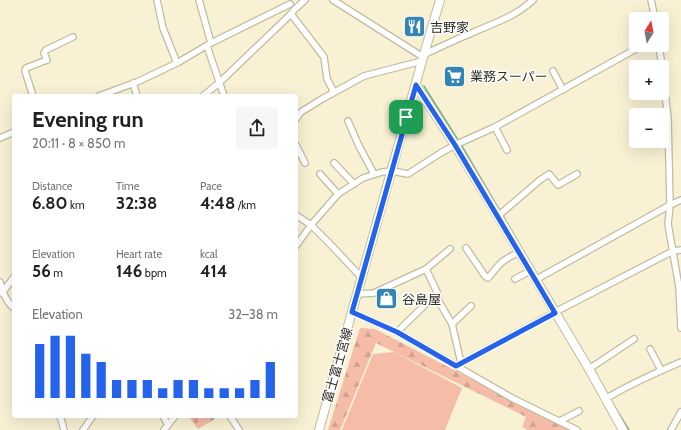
<!DOCTYPE html>
<meta charset="utf-8">
<style>
body{margin:0;font-family:Cabin,"Noto Sans JP",sans-serif;background:#f6f6f6;color:#222;height:100vh;display:flex;flex-direction:column;font-size:15px;white-space:nowrap}
*{box-sizing:border-box;margin:0}
p{font-size:13px;color:#767676}
.icon{flex:none;width:22px;height:22px;fill:none;stroke:currentColor;stroke-width:2;stroke-linecap:round;stroke-linejoin:round}
.map{position:relative;flex:1;overflow:hidden}
.drawer{position:absolute;left:12px;top:94px;width:286px;height:324px;display:flex;flex-direction:column;background:#fff;border-radius:4px;box-shadow:0 4px 16px #0002}
.drawer>*{flex:none}
.needle{width:26px;rotate:11deg}
.controls{position:absolute;left:629px;top:12px;display:grid;gap:8px}
.controls a{display:grid;place-items:center;width:40px;height:40px;border-radius:4px;background:#fff;box-shadow:0 4px 16px #0002;font-size:20px}
.pin{position:absolute;display:grid;place-items:center;width:34px;height:34px;color:#fff;margin:-17px;border-radius:8px;box-shadow:0 2px 6px #0006}
.round{display:grid;place-items:center;flex:none;width:42px;height:42px;border-radius:4px;background:#f6f6f6}
.head{display:flex;align-items:center;justify-content:space-between;height:68px;padding:0 20px}
h1{font-size:22px;font-weight:800;line-height:30px}
.metrics{display:grid;grid-template-columns:repeat(3,1fr);gap:6px;height:68px;padding:4px 20px}
.metrics div{display:grid;align-content:center}
.metrics b{font-size:17px;font-weight:800}
.metrics small{font-size:11px;font-weight:400}
.metrics p{font-size:11px}
.chart{height:112px;padding:8px 20px}
.chart p{display:flex;justify-content:space-between}
.chart svg{width:100%;height:72px;margin-top:4px;stroke:#2563eb;stroke-width:6}
.map>svg:first-child{display:block}
.forest{fill:url(#forest-firs)}
.cemetery{fill:url(#cemetery-stones)}
.garden{fill:#f5bca8}
.lines{fill:none;stroke-linecap:round;stroke-linejoin:round}
.stream{stroke:#78ab87;stroke-width:1.5}
.street-casing{stroke:#c2bca0;stroke-width:8}
.secondary-casing{stroke:#c2bca0;stroke-width:10}
.street{stroke:#fff;stroke-width:5.5}
.secondary{stroke:#fff;stroke-width:8}
.route-casing{stroke:#fff;stroke-width:8}
.route{stroke:#2563eb;stroke-width:5}
.labels{text-anchor:middle;dominant-baseline:central;stroke-width:3;stroke-linejoin:round;paint-order:stroke}
.poi-label{font-size:13px;fill:#2e2b20;stroke:#fff;text-anchor:start}
.street-label{font-size:13px;fill:#2e2b20;stroke:#fff}
</style>
<div class="map">
<svg width="681" height="430" viewBox="0 0 681 430">
<defs>
<pattern id="forest-firs" width="22" height="20" patternUnits="userSpaceOnUse"><rect width="22" height="20" fill="#f5bca8"/><path d="M5 1l3.5 6h-7zM16 11l3.5 6h-7z" fill="#d2a290"/></pattern>
<pattern id="cemetery-stones" width="16" height="16" patternUnits="userSpaceOnUse"><rect width="16" height="16" fill="#f5bca8"/><path d="M2 7V4a2 2 0 0 1 4 0v3zM10 15v-3a2 2 0 0 1 4 0v3z" fill="#d2a290"/></pattern>
</defs>
<rect width="100%" height="100%" fill="#f8f1d4"/>
<!-- forest -->
<path class="forest" d="M360 328 375 329 569 430H528L522 427 526 417 376 343 340 430H328Z"/>
<!-- cemetery -->
<path class="cemetery" d="M188 416H213L215 419 198 429Z"/>
<!-- garden -->
<path class="garden" d="M394 352 462 388 445 430H342L373 354Z"/>
<g class="lines">
<!-- stream -->
<g class="stream">
<path d="M424 86 463 148 500 211"/>
<path d="M502 214 517 240"/>
<path d="M613 404 629 430"/>
</g>
<defs>
<g id="street">
<path d="M157 0 163 28 177 63"/>
<path d="M199 0 211 43"/>
<path d="M333 0 423 57"/>
<path d="M651 0 655 19"/>
<path d="M291 14 324 57 327 79 334 92"/>
<path d="M659 45 662 67"/>
<path d="M207 46 224 96"/>
<path d="M423 55C440 47 457 39 474 32 496 22 515 17 533 0"/>
<path d="M662 70 668 118 670 205 668 224 679 287 681 328"/>
<path d="M553 71 563 90"/>
<path d="M133 83 137 96"/>
<path d="M33 96 25 71 26 68 47 60 44 53 46 50 73 37"/>
<path d="M99 96 137 82 177 63 211 43 290 4"/>
<path d="M203 96 219 83 291 14 294 10 305 0"/>
<path d="M296 119 301 112 322 99 364 76 422 61"/>
<path d="M348 121 359 146 374 174"/>
<path d="M495 127 507 150"/>
<path d="M0 138 14 132"/>
<path d="M296 145 305 163"/>
<path d="M334 163 354 184"/>
<path d="M320 174 338 194"/>
<path d="M296 215 311 225 332 246 361 277"/>
<path d="M498 216 540 180 549 174 558 185 577 174"/>
<path d="M296 246 311 225 338 194 363 178 382 172 392 171 408 174 439 154 455 145 495 127 643 45"/>
<path d="M466 248 485 276 488 278C492 274 495 269 499 265 504 259 512 256 519 252"/>
<path d="M426 269 437 292 438 300 452 324 461 363"/>
<path d="M515 279 530 271"/>
<path d="M535 280 670 205 681 200"/>
<path d="M0 282C3 292 6 302 14 308"/>
<path d="M2 293 14 277"/>
<path d="M357 294 374 293 426 269 450 249"/>
<path d="M352 312 397 332 512 398 577 430"/>
<path d="M452 324 471 306"/>
<path d="M397 332 432 298"/>
<path d="M650 349 661 370"/>
<path d="M456 366 561 309 673 251 681 250"/>
<path d="M589 369 634 339"/>
<path d="M605 399C629 385 655 373 681 362"/>
<path d="M59 416 61 419 64 430"/>
<path d="M163 416 168 425"/>
<path d="M230 416 239 430"/>
<path d="M560 421 579 411"/>
<path d="M83 430 93 416"/>
<path d="M164 430 175 416"/>
<path d="M671 430 681 412"/>
</g>
<g id="secondary">
<path d="M416 85 455 145 498 216 589 369 623 430"/>
<path d="M319 430 422 61 440 0"/>
</g>
</defs>
<!-- street casing -->
<use href="#street" class="street-casing"/>
<!-- secondary casing -->
<use href="#secondary" class="secondary-casing"/>
<!-- street -->
<use href="#street" class="street"/>
<!-- secondary -->
<use href="#secondary" class="secondary"/>
</g>
<g class="lines">
<defs>
<path id="route" d="M416 85 455 145 555 313 456 366 397 332 352 312Z"/>
</defs>
<!-- route casing -->
<use href="#route" class="route-casing"/>
<!-- route -->
<use href="#route" class="route"/>
</g>
<!-- icons -->
<defs>
<symbol id="restaurant-square" viewBox="-11 -11 22 22"><rect x="-9" y="-9" width="18" height="18" rx="4" fill="#3285b5" stroke="#fff"/><path d="M-5-6h1v4h1v-4h1v4h1v-4h1v5L-1.5 .5V6h-2V.5L-5-1ZM5-6V6H3V1.5H1.5Q1.5-4 5-6Z" fill="#fff"/></symbol>
<symbol id="supermarket-square" viewBox="-11 -11 22 22"><rect x="-9" y="-9" width="18" height="18" rx="4" fill="#3285b5" stroke="#fff"/><path d="M-6-5.5h2.5l.6 2H6L4.5 2H-2.5L-4.4-4H-6ZM-1.5 3.2a1.3 1.3 0 1 0 .1 0ZM3 3.2a1.3 1.3 0 1 0 .1 0Z" fill="#fff"/></symbol>
<symbol id="shop-square" viewBox="-11 -11 22 22"><rect x="-9" y="-9" width="18" height="18" rx="4" fill="#3285b5" stroke="#fff"/><path d="M-5-2.5h2.3a2.7 3.5 0 0 1 5.4 0H5L5.5 6h-11ZM-1.5-2.5h3a1.5 2.3 0 0 0-3 0Z" fill="#fff"/></symbol>
</defs>
<g fill-rule="evenodd">
<use href="#restaurant-square" x="402" y="14" width="25" height="25"/>
<use href="#supermarket-square" x="442" y="64" width="25" height="25"/>
<use href="#shop-square" x="374" y="286" width="25" height="25"/>
</g>
<g class="labels">
<!-- poi labels -->
<g class="poi-label">
<text x="430" y="27">吉野家</text>
<text x="470" y="76">業務スーパー</text>
<text x="402" y="299">谷島屋</text>
</g>
<!-- street labels -->
<g class="street-label">
<text transform="translate(337 365) rotate(-74)">富士富士宮線</text>
</g>
</g>
</svg>
<div class="controls">
<a><svg class="needle" viewBox="-14 -14 28 28"><path d="M0-13l5 13h-10z" fill="#e53935"/><path d="M0 13l5-13h-10z" fill="#767676"/></svg></a>
<a>+</a>
<a>−</a>
</div>
<div class="pin" style="left:406px;top:117px;background:#1e9e55"><svg class="icon" aria-label="arrive" viewBox="0 0 24 24"><path d="M6 21V4h12l-3 4 3 4H6"/></svg></div>
<section class="drawer">
<div class="head"><div><h1>Evening run</h1><p>20:11 · 8 × 850 m</p></div><a class="round"><svg class="icon" aria-label="share" viewBox="0 0 24 24"><path d="M12 15V3M7 8l5-5 5 5M5 13v7h14v-7"/></svg></a></div>
<div class="metrics">
<div><p>Distance</p><b>6.80<small> km</small></b></div>
<div><p>Time</p><b>32:38</b></div>
<div><p>Pace</p><b>4:48<small> /km</small></b></div>
</div>
<div class="metrics">
<div><p>Elevation</p><b>56<small> m</small></b></div>
<div><p>Heart rate</p><b>146<small> bpm</small></b></div>
<div><p>kcal</p><b>414</b></div>
</div>
<div class="chart"><p><span>Elevation</span>32–38 m</p>
<svg viewBox="0 0 160 44" preserveAspectRatio="none"><path d="M5 44V11M15 44V6M25 44V6M35 44V17M45 44V22M55 44V33M65 44V33M75 44V33M85 44V38M95 44V33M105 44V33M115 44V38M125 44V38M135 44V38M145 44V33M155 44V22"/></svg>
</div>
</section>
</div>
